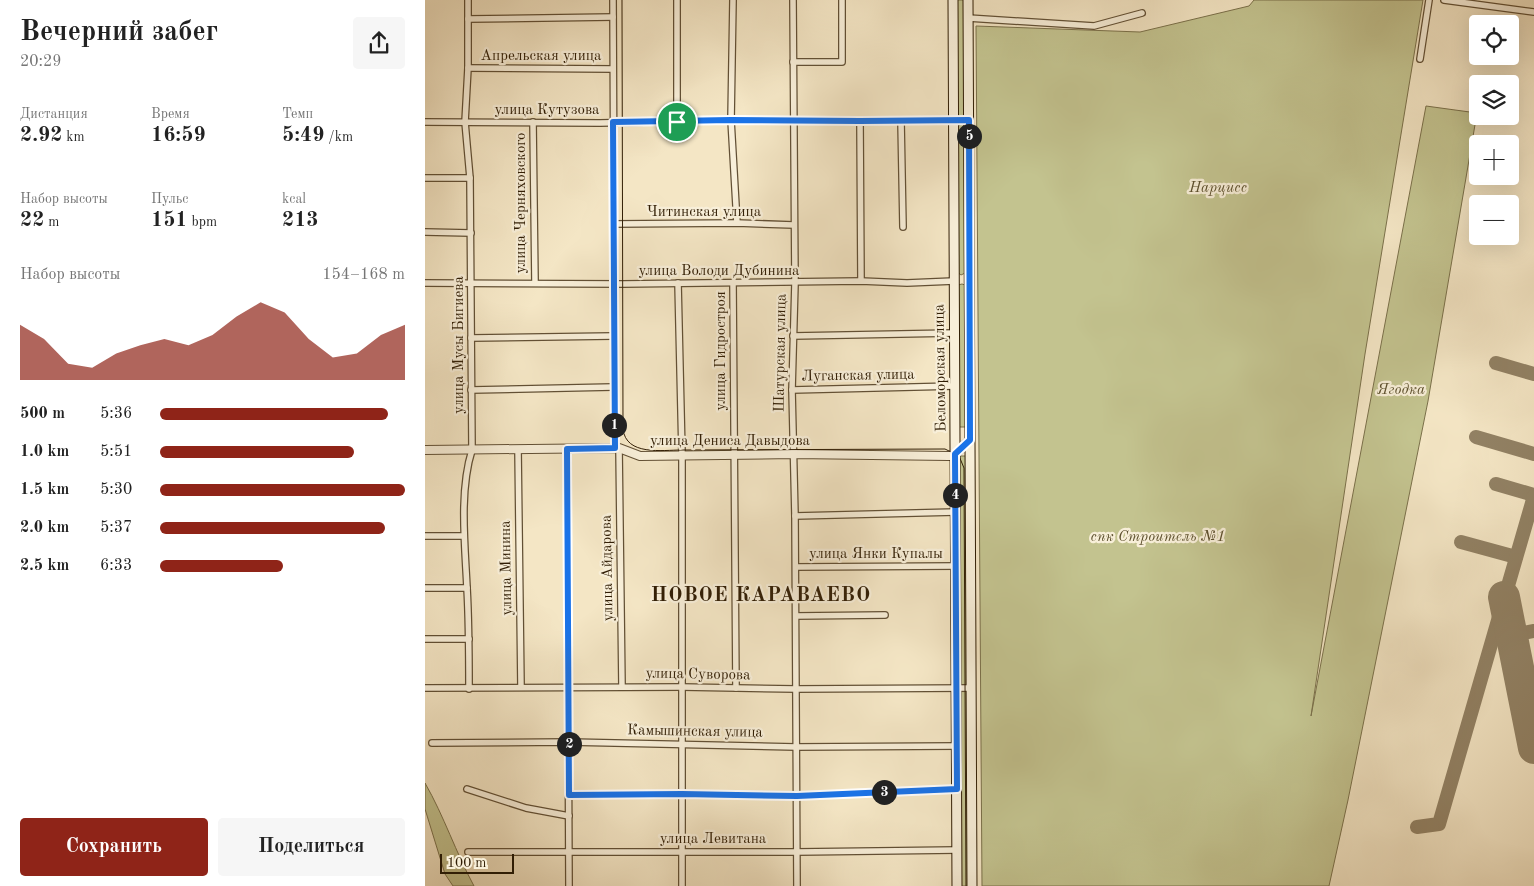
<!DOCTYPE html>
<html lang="ru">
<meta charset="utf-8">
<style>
body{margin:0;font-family:"Old Standard TT",serif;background:#f6f6f6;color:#222;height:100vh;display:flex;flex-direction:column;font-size:19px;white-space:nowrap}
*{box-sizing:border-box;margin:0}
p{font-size:16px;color:#767676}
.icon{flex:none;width:28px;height:28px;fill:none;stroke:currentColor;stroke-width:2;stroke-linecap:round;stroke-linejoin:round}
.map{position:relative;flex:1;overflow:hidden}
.panel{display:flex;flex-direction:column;background:#fff;width:425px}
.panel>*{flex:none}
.tools{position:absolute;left:1044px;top:15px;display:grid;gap:10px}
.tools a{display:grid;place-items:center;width:50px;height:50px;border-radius:5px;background:#fff;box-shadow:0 5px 20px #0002;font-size:25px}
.scale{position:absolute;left:15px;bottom:12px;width:74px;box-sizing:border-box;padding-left:5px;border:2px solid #311e05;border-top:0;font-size:14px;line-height:18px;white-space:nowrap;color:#311e05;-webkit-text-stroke:4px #f8efd9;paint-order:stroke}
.pin{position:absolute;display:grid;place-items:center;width:42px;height:42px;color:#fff;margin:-21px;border:2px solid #fff;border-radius:50%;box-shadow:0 1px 5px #0007}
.km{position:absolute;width:25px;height:25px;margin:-12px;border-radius:50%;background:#222;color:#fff;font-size:14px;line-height:25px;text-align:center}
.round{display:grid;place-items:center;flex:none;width:52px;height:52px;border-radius:5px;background:#f6f6f6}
.head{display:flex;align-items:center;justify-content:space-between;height:85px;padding:0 20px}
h1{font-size:28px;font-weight:700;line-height:38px}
.figures{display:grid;grid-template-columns:repeat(3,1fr);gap:8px;height:85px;padding:5px 20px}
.figures div{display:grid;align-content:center}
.figures b{font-size:21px;font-weight:700}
.figures small{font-size:14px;font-weight:400}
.figures p{font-size:14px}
.chart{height:140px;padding:10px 20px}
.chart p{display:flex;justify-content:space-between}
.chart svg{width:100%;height:90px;margin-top:5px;fill:#8f2418;opacity:.7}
.button{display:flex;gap:10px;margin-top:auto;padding:10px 20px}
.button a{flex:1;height:58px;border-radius:5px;background:#8f2418;color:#fff;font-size:20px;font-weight:700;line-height:58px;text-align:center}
.button a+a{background:#f6f6f6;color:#222}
ul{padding:0 20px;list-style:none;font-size:16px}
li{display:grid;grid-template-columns:80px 60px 1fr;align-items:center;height:38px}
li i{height:12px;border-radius:6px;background:#8f2418}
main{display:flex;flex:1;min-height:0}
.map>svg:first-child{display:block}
.green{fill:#c3c38f;stroke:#7a704a}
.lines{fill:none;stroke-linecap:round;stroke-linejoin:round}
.taxiway{stroke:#928265;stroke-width:14}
.runway{stroke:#928265;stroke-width:32}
.minor-casing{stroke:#625035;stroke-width:8}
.tertiary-casing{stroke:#625035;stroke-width:10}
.secondary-casing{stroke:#311e05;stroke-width:11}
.minor{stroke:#f8efd9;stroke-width:5.5}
.tertiary{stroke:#f8efd9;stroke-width:8}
.secondary{stroke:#f8efd9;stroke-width:9}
.tram{stroke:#311e05;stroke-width:1}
.route-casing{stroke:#fff;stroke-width:10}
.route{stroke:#1a73e8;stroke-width:6}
.labels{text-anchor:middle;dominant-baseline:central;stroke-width:4.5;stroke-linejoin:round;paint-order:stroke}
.street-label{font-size:15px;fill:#311e05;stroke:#f8efd9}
.park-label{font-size:15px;font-style:italic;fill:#5d502e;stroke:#f8efd9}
.district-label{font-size:20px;font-weight:bold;letter-spacing:1px;fill:#311e05;stroke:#f8efd9}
</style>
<main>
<section class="panel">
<div class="head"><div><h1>Вечерний забег</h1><p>20:29</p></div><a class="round"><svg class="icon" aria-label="share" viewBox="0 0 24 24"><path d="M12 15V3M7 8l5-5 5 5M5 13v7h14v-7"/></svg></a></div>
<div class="figures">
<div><p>Дистанция</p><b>2.92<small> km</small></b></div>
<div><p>Время</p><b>16:59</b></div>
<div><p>Темп</p><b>5:49<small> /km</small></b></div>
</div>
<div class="figures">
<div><p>Набор высоты</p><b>22<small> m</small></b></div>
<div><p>Пульс</p><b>151<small> bpm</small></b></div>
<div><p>kcal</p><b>213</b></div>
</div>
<div class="chart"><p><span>Набор высоты</span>154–168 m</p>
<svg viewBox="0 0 160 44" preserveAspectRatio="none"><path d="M0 44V17L10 24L20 36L30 38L40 31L50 27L60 24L70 27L80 22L90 13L100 6L110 11L120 24L130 33L140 31L150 22L160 17V44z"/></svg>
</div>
<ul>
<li><b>500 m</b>5:36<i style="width:93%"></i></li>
<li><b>1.0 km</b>5:51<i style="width:79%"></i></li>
<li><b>1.5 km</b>5:30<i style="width:100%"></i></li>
<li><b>2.0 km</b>5:37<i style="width:92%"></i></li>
<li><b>2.5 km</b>6:33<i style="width:50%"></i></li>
</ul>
<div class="button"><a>Сохранить</a><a>Поделиться</a></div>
</section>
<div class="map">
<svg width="1109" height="886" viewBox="0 0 1109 886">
<rect width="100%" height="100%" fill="#f4e6c5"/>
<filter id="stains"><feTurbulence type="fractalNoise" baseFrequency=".004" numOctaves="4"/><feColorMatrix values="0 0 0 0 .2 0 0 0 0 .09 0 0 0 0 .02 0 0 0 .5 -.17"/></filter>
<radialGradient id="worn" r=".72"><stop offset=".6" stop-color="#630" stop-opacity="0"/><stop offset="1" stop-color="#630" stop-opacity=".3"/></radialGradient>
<!-- green -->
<g class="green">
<path d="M530 0H540L541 115 536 118 532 115Z"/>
<path d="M829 0H998L940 354 886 716 1001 106 1052 113 1003 401 923 800 904 886H557L551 26 715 32 824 6Z"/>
<path d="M537 124 540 127V273L536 275 532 272V126Z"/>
<path d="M537 284 540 285 542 427H534L533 285Z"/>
<rect x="534" y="456" width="9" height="230"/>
<path d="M533 691H544V886H534Z"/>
<path d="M0 783C19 816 31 853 49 886H28L20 874 0 809Z"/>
</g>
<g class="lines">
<!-- taxiway -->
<g class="taxiway">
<path d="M1071 363 1109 374"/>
<path d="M1051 437 1109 454"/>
<path d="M1071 484 1109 495"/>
<path d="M1036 542 1091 557"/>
<path d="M1087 635 1109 631"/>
<path d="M1096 682 1109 679"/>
<path d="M992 827 1014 824 1109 496"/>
</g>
<!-- runway -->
<path class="runway" d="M1079 597 1109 748"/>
<defs>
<g id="minor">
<path d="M43 0V68L40 122 45 178 47 450C34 491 40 545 42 588 44 622 44 655 44 689"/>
<path d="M188 0 190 448"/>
<path d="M252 0V122"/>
<path d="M308 0 306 120 312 223"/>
<path d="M368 0 370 283 367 390 370 516 372 886"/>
<path d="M1019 0 1109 12"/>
<path d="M543 18 669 26 717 13"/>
<path d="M43 19 188 17"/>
<path d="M995 59 1004 0"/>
<path d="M368 62H417V0"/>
<path d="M43 68 188 69"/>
<path d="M435 121 436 281"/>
<path d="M476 121 478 227"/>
<path d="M0 122 175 123 306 120H543"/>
<path d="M108 122 110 283"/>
<path d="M0 178H45"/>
<path d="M188 224 312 223 369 225"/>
<path d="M0 232 46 233"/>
<path d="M0 283 198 284 436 281 482 283 529 281"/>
<path d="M253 283 257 454V886"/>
<path d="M308 283 311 688"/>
<path d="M368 336 529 333"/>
<path d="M46 338 188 336"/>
<path d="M46 390 188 387"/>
<path d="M367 390 530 386"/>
<path d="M194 448 197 687"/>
<path d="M93 449 96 687"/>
<path d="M142 449 144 886"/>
<path d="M370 516 531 512"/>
<path d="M0 536H39"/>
<path d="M371 567 531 566"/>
<path d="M0 588H42"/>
<path d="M371 616 460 615"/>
<path d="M0 639H44"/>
<path d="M0 688 257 687 371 689 546 688"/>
<path d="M7 743 144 742 371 747 531 746"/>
<path d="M42 789 101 808 144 816"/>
<path d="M144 795 257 794 372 796 532 789"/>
<path d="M43 852H372L532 850"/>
</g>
<path id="tertiary" d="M0 450 194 448 215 456 369 454 524 456 530 454 545 440"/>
<g id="secondary">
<path d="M528 0 532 886"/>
<path d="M543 0 547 886"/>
</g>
</defs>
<!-- minor casing -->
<use href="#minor" class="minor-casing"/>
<!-- tertiary casing -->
<use href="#tertiary" class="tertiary-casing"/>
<!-- secondary casing -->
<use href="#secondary" class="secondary-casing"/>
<!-- minor -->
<use href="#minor" class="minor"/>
<!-- tertiary -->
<use href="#tertiary" class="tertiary"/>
<!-- secondary -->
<use href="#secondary" class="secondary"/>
<!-- tram -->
<path class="tram" d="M197 0 198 429C201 456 237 450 257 450L520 449 534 456 539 468 541 886"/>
</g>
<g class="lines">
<defs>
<path id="route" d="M306 120 435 121 544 120 545 440 530 454 532 789 372 796 257 794 144 795 142 449 190 448 188 122Z"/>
</defs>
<!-- route casing -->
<use href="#route" class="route-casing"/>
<!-- route -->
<use href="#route" class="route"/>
</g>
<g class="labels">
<!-- street labels -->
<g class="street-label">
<text x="116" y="56">Апрельская улица</text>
<text x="122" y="110">улица Кутузова</text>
<text transform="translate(96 203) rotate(-90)">улица Черняховского</text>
<text x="279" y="212">Читинская улица</text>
<text x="294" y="271">улица Володи Дубинина</text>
<text transform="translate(34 345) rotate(-90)">улица Мусы Бигиева</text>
<text transform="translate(296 351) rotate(-90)">улица Гидростроя</text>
<text transform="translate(356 353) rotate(-89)">Шатурская улица</text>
<text transform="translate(516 368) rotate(-91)">Беломорская улица</text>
<text transform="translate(433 376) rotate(-1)">Луганская улица</text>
<text x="305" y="441">улица Дениса Давыдова</text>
<text x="451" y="554">улица Янки Купалы</text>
<text transform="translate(82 568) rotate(-91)">улица Минина</text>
<text transform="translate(183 568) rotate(-91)">улица Айдарова</text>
<text transform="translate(273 675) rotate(1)">улица Суворова</text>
<text transform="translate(270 732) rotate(1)">Камышинская улица</text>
<text x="288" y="839">улица Левитана</text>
</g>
<!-- park labels -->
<g class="park-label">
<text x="793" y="188">Нарцисс</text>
<text x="976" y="390">Ягодка</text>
<text x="733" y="537">спк Строитель №1</text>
</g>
<!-- district labels -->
<g class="district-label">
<text x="336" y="596">НОВОЕ КАРАВАЕВО</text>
</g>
</g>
<rect width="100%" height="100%" filter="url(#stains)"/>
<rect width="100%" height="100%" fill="url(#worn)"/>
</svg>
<div class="tools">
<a><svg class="icon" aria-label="locate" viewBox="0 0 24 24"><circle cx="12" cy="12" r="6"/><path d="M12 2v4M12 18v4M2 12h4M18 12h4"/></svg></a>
<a><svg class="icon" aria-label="layers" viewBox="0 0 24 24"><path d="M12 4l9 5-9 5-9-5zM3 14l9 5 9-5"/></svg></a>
<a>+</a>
<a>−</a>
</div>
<div class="scale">100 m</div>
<div class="pin" style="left:252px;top:122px;background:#1e9e55"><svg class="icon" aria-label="arrive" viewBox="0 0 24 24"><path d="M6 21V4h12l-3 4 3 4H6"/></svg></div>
<b class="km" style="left:189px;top:425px">1</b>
<b class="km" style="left:144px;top:744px">2</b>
<b class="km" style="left:459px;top:792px">3</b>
<b class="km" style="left:530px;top:495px">4</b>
<b class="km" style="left:544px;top:136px">5</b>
</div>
</main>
